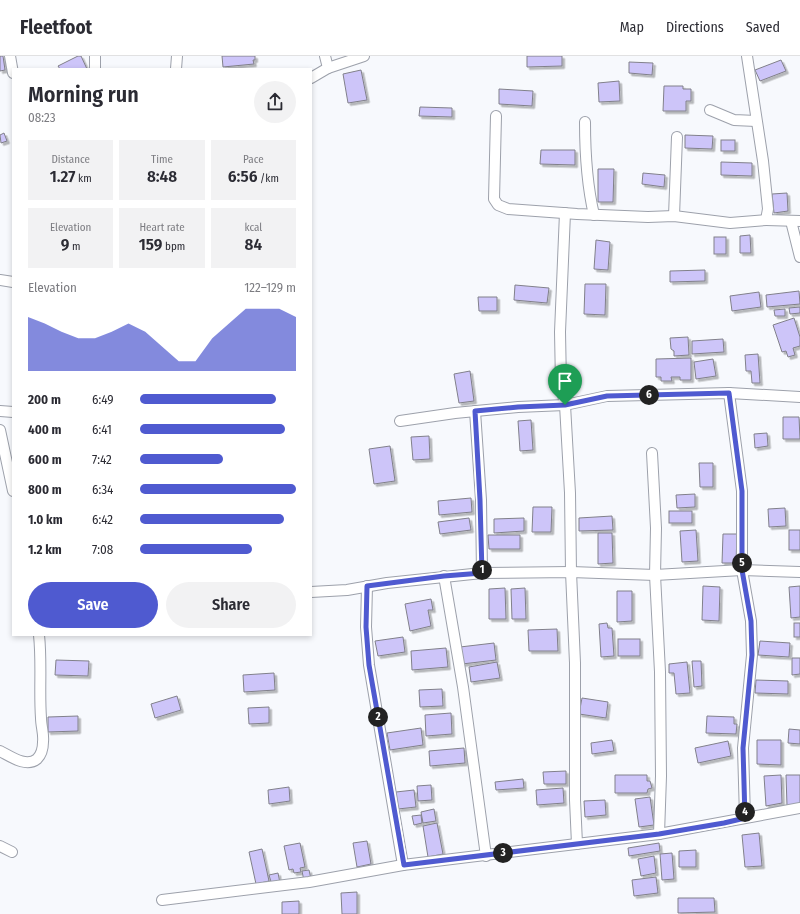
<!DOCTYPE html>
<meta charset="utf-8">
<style>
body{margin:0;font-family:"Fira Sans Condensed",sans-serif;background:#f2f2f3;color:#2b2b33;height:100vh;display:flex;flex-direction:column;font-size:15px;white-space:nowrap}
*{box-sizing:border-box;margin:0}
p{font-size:13px;color:#7c7c81}
.icon{flex:none;width:22px;height:22px;fill:none;stroke:currentColor;stroke-width:2;stroke-linecap:round;stroke-linejoin:round}
.map{position:relative;flex:1;overflow:hidden}
.side{position:absolute;left:12px;top:12px;width:300px;height:568px;display:flex;flex-direction:column;background:#fff;border-radius:0px;box-shadow:0 2px 6px #0003}
.side>*{flex:none}
.pin{position:absolute;display:grid;place-items:center;width:34px;height:34px;color:#fff;margin:-41px -17px;border-radius:50% 50% 50% 0;rotate:-45deg;box-shadow:0 0 4px #0007}
.pin .icon{rotate:45deg}
.km{position:absolute;width:20px;height:20px;margin:-10px;border-radius:50%;background:#222;color:#fff;font-size:11px;line-height:20px;text-align:center}
.round{display:grid;place-items:center;flex:none;width:42px;height:42px;border-radius:21px;background:#f2f2f3}
.head{display:flex;align-items:center;justify-content:space-between;height:68px;padding:0 16px}
h1{font-size:22px;font-weight:600;line-height:30px}
.figures{display:grid;grid-template-columns:repeat(3,1fr);gap:6px;height:68px;padding:4px 16px}
.figures div{display:grid;align-content:center;border-radius:0px;background:#f2f2f3;text-align:center}
.figures b{font-size:17px;font-weight:600}
.figures small{font-size:11px;font-weight:400}
.figures p{font-size:11px}
.chart{height:112px;padding:8px 16px}
.chart p{display:flex;justify-content:space-between}
.chart svg{width:100%;height:72px;margin-top:4px;fill:#4f5ad0;opacity:.7}
.button{display:flex;gap:8px;margin-top:auto;padding:8px 16px}
.button a{flex:1;height:46px;border-radius:24px;background:#4f5ad0;color:#fff;font-size:16px;font-weight:600;line-height:46px;text-align:center}
.button a+a{background:#f2f2f3;color:#2b2b33}
ul{padding:0 16px;list-style:none;font-size:13px}
li{display:grid;grid-template-columns:64px 48px 1fr;align-items:center;height:30px}
li i{height:10px;border-radius:5px;background:#4f5ad0}
header{display:flex;align-items:center;gap:24px;box-sizing:border-box;height:56px;padding:0 20px;background:#fff;border-bottom:1px solid #e1e1e2}
header strong{font-size:19px}
nav{display:flex;gap:22px;margin-inline-start:auto;font-size:14px}
.map>svg:first-child{display:block}
.building{fill:#cdc5f9;stroke:#81808a;filter:url(#shadow)}
.lines{fill:none;stroke-linecap:round;stroke-linejoin:round}
.minor-casing{stroke:#9da1ab;stroke-width:12}
.minor{stroke:#fff;stroke-width:10}
.route-casing{stroke:#fff;stroke-width:8}
.route{stroke:#4f5ad0;stroke-width:5}
</style>
<header>
<strong>Fleetfoot</strong>
<nav><a>Map</a><a>Directions</a><a>Saved</a></nav>
</header>
<div class="map">
<svg width="800" height="858" viewBox="0 0 800 858">
<defs>
<filter id="shadow"><feDropShadow dx="2.5" dy="2.5" stdDeviation="0" flood-color="#0004"/></filter>
</defs>
<rect width="100%" height="100%" fill="#f7f9fd"/>
<!-- building -->
<g class="building">
<path d="M0 0H3L5 14 0 15Z"/>
<path d="M78 0H81L87 13H60L58 10Z"/>
<path d="M222 0H255V4H253L254 8 223 11Z"/>
<path d="M527 0H562V10L527 11Z"/>
<path d="M781 4 786 15 760 25 755 14Z"/>
<path d="M629 6 653 7 652 19 629 17Z"/>
<path d="M361 14 367 44 348 47 343 18Z"/>
<path d="M619 25 620 45 599 46 598 27Z"/>
<path d="M664 30H683V33H691V45H686V55H663Z"/>
<path d="M499 33 533 35 532 50 499 48Z"/>
<path d="M420 51 452 52V61L419 60Z"/>
<path d="M4 77 7 85 1 87 0 79Z"/>
<path d="M685 79 713 80 712 93 685 92Z"/>
<rect x="721" y="84" width="14" height="11"/>
<path d="M541 94H575V109L540 108Z"/>
<path d="M721 106 752 107V120L721 119Z"/>
<path d="M598 113H614L613 146H598Z"/>
<path d="M643 117 665 119 664 131 642 128Z"/>
<path d="M787 137 788 155 774 157 772 138Z"/>
<path d="M750 179 751 197H740V180Z"/>
<rect x="714" y="181" width="12" height="17"/>
<path d="M596 184 610 186 608 214 594 213Z"/>
<path d="M705 214V225L670 226V215Z"/>
<path d="M585 228H606L605 259 584 258Z"/>
<path d="M515 229 549 232 547 247 514 244Z"/>
<path d="M799 235 800 248 767 251 766 239Z"/>
<path d="M759 236 761 251 732 255 730 240Z"/>
<path d="M478 241H497V255H479Z"/>
<path d="M800 251V257L790 258 789 252Z"/>
<path d="M785 253V260H775L774 254Z"/>
<path d="M794 262 800 281V290L793 292 795 299 788 301 786 295 782 296 773 269Z"/>
<path d="M688 281 689 299 674 300V295L671 293 670 282Z"/>
<path d="M723 283 724 296 692 298V285Z"/>
<path d="M758 298 760 327H752L751 315H746L745 299Z"/>
<path d="M691 302V324H680V321H671L672 325H661V321H656V303Z"/>
<path d="M713 303 716 320 696 323 694 306Z"/>
<path d="M470 315 474 345 459 347 454 318Z"/>
<path d="M783 361H799L800 383H783Z"/>
<path d="M531 364 533 394 520 395 518 365Z"/>
<path d="M767 377 768 390 755 392 754 378Z"/>
<path d="M429 380 430 403 413 404 411 381Z"/>
<path d="M390 390 395 425 374 428 369 393Z"/>
<path d="M699 407H713V431H700Z"/>
<path d="M695 438V451L677 452 676 439Z"/>
<path d="M471 442 472 456 439 459 438 445Z"/>
<path d="M533 451H552L551 476H532Z"/>
<path d="M785 452 786 470 769 471 768 453Z"/>
<rect x="669" y="455" width="23" height="12"/>
<path d="M612 460 613 474 579 475V462Z"/>
<path d="M469 462 471 474 440 478 438 466Z"/>
<path d="M524 462V475L494 477V463Z"/>
<path d="M696 474 698 505 682 506 680 475Z"/>
<rect x="789" y="474" width="11" height="20"/>
<path d="M598 477H612L613 507 598 508Z"/>
<path d="M723 478H737L736 507H722Z"/>
<path d="M488 479H520V493H489Z"/>
<path d="M703 530 720 531 719 565 702 564Z"/>
<path d="M800 530V561L791 562 789 531Z"/>
<path d="M505 532 506 563H489V533Z"/>
<path d="M525 532 526 563H512L511 533Z"/>
<path d="M617 535H632V565L617 566Z"/>
<path d="M431 543 433 554H428L431 570 410 575 405 548Z"/>
<path d="M607 567 608 572H612L614 600 601 601 599 568Z"/>
<rect x="794" y="567" width="6" height="14"/>
<path d="M557 573 558 595H529L528 574Z"/>
<path d="M403 581 405 596 378 600 375 585Z"/>
<rect x="618" y="583" width="22" height="17"/>
<path d="M760 585 790 587 789 601 758 599Z"/>
<path d="M494 587 496 604 462 608 460 591Z"/>
<path d="M446 592 448 611 412 614 411 595Z"/>
<path d="M792 602H800V618L792 619Z"/>
<path d="M56 604 89 605 88 620 55 619Z"/>
<path d="M692 605H701L702 630 694 631Z"/>
<path d="M497 606 500 622 471 626 469 611Z"/>
<path d="M687 606 690 637 676 638 674 617H669V608Z"/>
<path d="M274 617 275 634 244 636 243 619Z"/>
<path d="M756 624 788 625V638L755 637Z"/>
<path d="M442 633 443 650 420 651 419 634Z"/>
<path d="M177 640 181 654 155 662 151 648Z"/>
<path d="M582 642 608 646 606 662 579 658Z"/>
<path d="M269 651V667L249 668 248 652Z"/>
<path d="M451 657 452 678 426 680 425 659Z"/>
<path d="M78 660V675L48 676V661Z"/>
<path d="M707 660 734 661V668H737L736 678 706 677Z"/>
<path d="M421 672 423 689 390 694 387 677Z"/>
<path d="M789 673 800 674V688L788 687Z"/>
<path d="M612 684 614 695 592 698 591 687Z"/>
<path d="M757 684H781V709L757 708Z"/>
<path d="M728 685 731 700 698 707 695 692Z"/>
<path d="M464 692 465 707 430 710 429 695Z"/>
<path d="M566 715V728H544L543 716Z"/>
<path d="M615 719H647V725H650L652 732 648 733 647 737H615Z"/>
<path d="M781 719 782 747 766 750 764 720Z"/>
<path d="M786 719H800V749L787 750Z"/>
<path d="M523 723 524 732 496 734 495 726Z"/>
<path d="M431 729 432 744 418 745 417 730Z"/>
<path d="M289 731 290 745 269 748 268 734Z"/>
<path d="M563 732 564 747 537 749 536 734Z"/>
<path d="M414 734 416 751 398 753 396 736Z"/>
<path d="M650 741 654 769 639 771 635 743Z"/>
<path d="M605 744 606 759 585 761 584 745Z"/>
<path d="M434 753 436 765 423 767 421 756Z"/>
<path d="M421 759 422 767 414 769 412 760Z"/>
<path d="M437 767 443 798 428 801 423 770Z"/>
<path d="M759 777 762 810 745 811 742 779Z"/>
<path d="M367 785 371 808 357 811 353 787Z"/>
<path d="M300 787 305 811 300 812 301 816 294 817 293 813 289 814 284 790Z"/>
<path d="M659 787 660 795 629 800 628 792Z"/>
<path d="M262 793 269 825 256 828 249 796Z"/>
<path d="M696 794V811H679V795Z"/>
<path d="M672 797 674 823 662 824 660 798Z"/>
<path d="M654 800 656 817 641 820 638 803Z"/>
<path d="M309 814 311 823 304 825 302 815Z"/>
<path d="M278 817 280 827 272 829 269 819Z"/>
<path d="M656 821 658 837 634 840 632 824Z"/>
<path d="M357 836V858H342L341 837Z"/>
<path d="M678 842H714L715 856 678 857Z"/>
<path d="M299 845V858H282V846Z"/>
</g>
<g class="lines">
<defs>
<g id="minor">
<path d="M10 0 13 17"/>
<path d="M95 0V13"/>
<path d="M747 0 763 105 768 153 766 164 800 165"/>
<path d="M328 12 364 0"/>
<path d="M176 13 177 0"/>
<path d="M311 22 328 12 325 0"/>
<path d="M710 54 734 64 756 65"/>
<path d="M496 60 494 143 498 149 508 153 577 158 648 161 674 160 730 167 766 164"/>
<path d="M585 66C585 97 587 129 594 159"/>
<path d="M565 157 560 276 561 328 565 349 570 437 571 516 575 607V744L577 788"/>
<path d="M674 160 677 81"/>
<path d="M791 165 800 201"/>
<path d="M0 224 13 226"/>
<path d="M729 337 742 435V514L751 565 752 599 743 692 745 761"/>
<path d="M0 355 13 356"/>
<path d="M475 355 481 444 482 517"/>
<path d="M400 365 455 357 518 351 565 349 607 340 729 337 800 341"/>
<path d="M0 374 13 435"/>
<path d="M652 397 656 472 655 519 660 616 661 720 659 778"/>
<path d="M444 520 463 631 486 800"/>
<path d="M367 530 366 571 369 609 403 809"/>
<path d="M311 536 347 534 387 527 482 517 571 516 655 519 742 514 800 516"/>
<path d="M0 695C10 700 26 712 37 703 41 699 43 692 43 686 44 678 41 670 41 662 39 634 42 607 39 579"/>
<path d="M0 790 12 796"/>
<path d="M162 844 309 826 403 809 659 778 800 752"/>
</g>
</defs>
<!-- minor casing -->
<use href="#minor" class="minor-casing"/>
<!-- minor -->
<use href="#minor" class="minor"/>
</g>
<g class="lines">
<defs>
<path id="route" d="M729 337 742 435V514L751 565 752 599 743 692 745 762 724 767 659 778 404 809 369 609 366 571 367 530 444 520 482 517 480 444 475 355 518 351 565 349 607 340Z"/>
</defs>
<!-- route casing -->
<use href="#route" class="route-casing"/>
<!-- route -->
<use href="#route" class="route"/>
</g>
</svg>
<div class="pin" style="left:565px;top:349px;background:#1e9e55"><svg class="icon" aria-label="arrive" viewBox="0 0 24 24"><path d="M6 21V4h12l-3 4 3 4H6"/></svg></div>
<b class="km" style="left:482px;top:514px">1</b>
<b class="km" style="left:378px;top:661px">2</b>
<b class="km" style="left:503px;top:797px">3</b>
<b class="km" style="left:745px;top:756px">4</b>
<b class="km" style="left:742px;top:507px">5</b>
<b class="km" style="left:649px;top:339px">6</b>
<section class="side">
<div class="head"><div><h1>Morning run</h1><p>08:23</p></div><a class="round"><svg class="icon" aria-label="share" viewBox="0 0 24 24"><path d="M12 15V3M7 8l5-5 5 5M5 13v7h14v-7"/></svg></a></div>
<div class="figures">
<div><p>Distance</p><b>1.27<small> km</small></b></div>
<div><p>Time</p><b>8:48</b></div>
<div><p>Pace</p><b>6:56<small> /km</small></b></div>
</div>
<div class="figures">
<div><p>Elevation</p><b>9<small> m</small></b></div>
<div><p>Heart rate</p><b>159<small> bpm</small></b></div>
<div><p>kcal</p><b>84</b></div>
</div>
<div class="chart"><p><span>Elevation</span>122–129 m</p>
<svg viewBox="0 0 160 44" preserveAspectRatio="none"><path d="M0 44V11L10 15L20 20L30 24L40 24L50 20L60 15L70 20L80 29L90 38L100 38L110 24L120 15L130 6L140 6L150 6L160 11V44z"/></svg>
</div>
<ul>
<li><b>200 m</b>6:49<i style="width:87%"></i></li>
<li><b>400 m</b>6:41<i style="width:93%"></i></li>
<li><b>600 m</b>7:42<i style="width:53%"></i></li>
<li><b>800 m</b>6:34<i style="width:100%"></i></li>
<li><b>1.0 km</b>6:42<i style="width:92%"></i></li>
<li><b>1.2 km</b>7:08<i style="width:72%"></i></li>
</ul>
<div class="button"><a>Save</a><a>Share</a></div>
</section>
</div>
